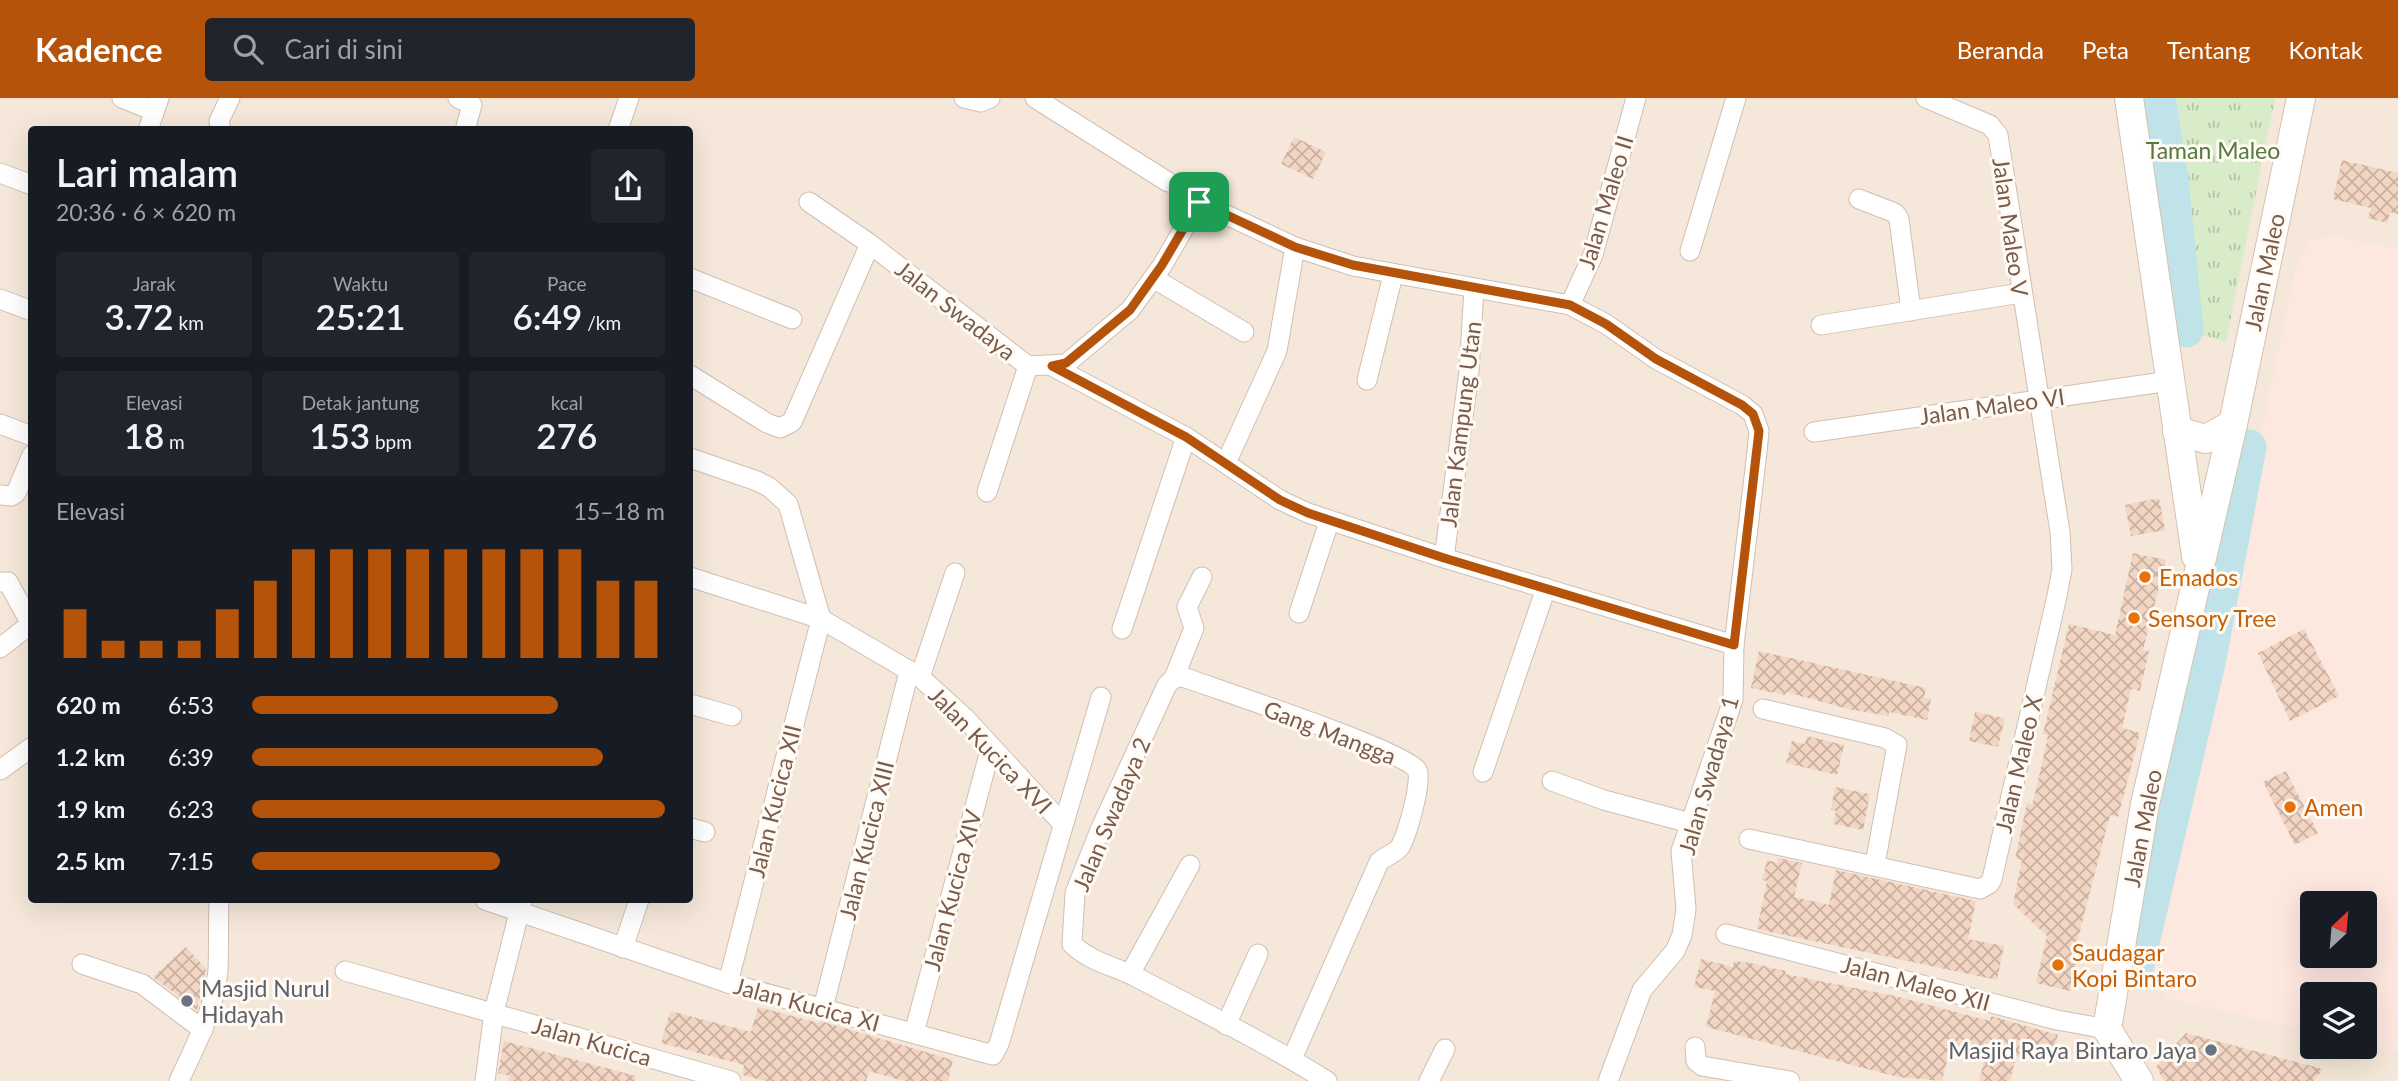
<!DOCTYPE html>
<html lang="id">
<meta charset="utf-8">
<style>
body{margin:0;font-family:Lato,sans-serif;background:#20242c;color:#f1f3f6;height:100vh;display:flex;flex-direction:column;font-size:26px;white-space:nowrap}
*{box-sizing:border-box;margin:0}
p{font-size:23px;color:#9ea1a6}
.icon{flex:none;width:38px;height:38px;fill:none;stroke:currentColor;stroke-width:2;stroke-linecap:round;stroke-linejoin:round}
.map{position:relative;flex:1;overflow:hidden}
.details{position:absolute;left:28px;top:28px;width:665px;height:777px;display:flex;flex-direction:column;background:#171b24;border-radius:7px;box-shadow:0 7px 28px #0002}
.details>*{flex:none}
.needle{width:46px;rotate:26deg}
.fabs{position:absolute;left:2300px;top:793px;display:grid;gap:14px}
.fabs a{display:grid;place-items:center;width:77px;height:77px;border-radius:7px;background:#171b24;box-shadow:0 7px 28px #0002;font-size:35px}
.pin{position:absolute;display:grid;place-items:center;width:60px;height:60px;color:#fff;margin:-30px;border-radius:14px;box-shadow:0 4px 10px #0006}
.round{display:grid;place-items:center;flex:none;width:74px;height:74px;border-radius:7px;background:#20242c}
.head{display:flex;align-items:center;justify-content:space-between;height:119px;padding:0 28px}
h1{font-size:38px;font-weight:600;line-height:52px}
.stats{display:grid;grid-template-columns:repeat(3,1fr);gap:10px;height:119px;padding:7px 28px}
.stats div{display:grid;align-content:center;border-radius:7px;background:#20242c;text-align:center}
.stats b{font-size:35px;font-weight:600}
.stats small{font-size:19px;font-weight:400}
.stats p{font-size:19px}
.chart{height:196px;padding:14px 28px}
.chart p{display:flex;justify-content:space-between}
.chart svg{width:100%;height:126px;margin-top:7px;stroke:#b45309;stroke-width:6}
ul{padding:0 28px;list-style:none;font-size:23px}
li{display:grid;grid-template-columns:112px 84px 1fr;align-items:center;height:52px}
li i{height:18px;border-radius:9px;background:#b45309}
header{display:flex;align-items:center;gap:42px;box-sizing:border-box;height:98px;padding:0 35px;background:#b45309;color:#fff}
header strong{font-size:33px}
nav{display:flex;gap:38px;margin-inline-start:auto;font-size:24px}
.search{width:490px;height:63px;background:#20242c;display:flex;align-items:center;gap:18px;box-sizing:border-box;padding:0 24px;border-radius:7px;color:#9ea1a6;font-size:26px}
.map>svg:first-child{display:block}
.residential{fill:#f5e8da;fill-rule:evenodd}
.commercial{fill:#fde8e0;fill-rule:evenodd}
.park{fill:url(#park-tufts)}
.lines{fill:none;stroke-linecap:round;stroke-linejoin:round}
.river{stroke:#bfe3e8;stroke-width:35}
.building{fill:url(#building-cross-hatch)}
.street-casing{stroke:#d1beb0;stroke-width:21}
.secondary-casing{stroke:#d6c0b0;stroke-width:30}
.street{stroke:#fff;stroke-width:19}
.secondary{stroke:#fff;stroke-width:28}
.route-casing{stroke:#fff;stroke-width:14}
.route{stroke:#b45309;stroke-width:9}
.food-dot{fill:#e8710a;stroke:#fffaf3;stroke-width:2.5}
.worship-dot{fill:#6b7280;stroke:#fffaf3;stroke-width:2.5}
.labels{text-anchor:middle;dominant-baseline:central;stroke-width:6;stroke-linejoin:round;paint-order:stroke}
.park-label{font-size:23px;fill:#537a41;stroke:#fffaf3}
.street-label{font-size:23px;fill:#7a5c4d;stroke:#fffaf3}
.food-label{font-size:23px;fill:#c56008;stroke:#fffaf3;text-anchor:start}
.worship-label{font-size:23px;fill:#5b616d;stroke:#fffaf3;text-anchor:start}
</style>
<header>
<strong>Kadence</strong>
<div class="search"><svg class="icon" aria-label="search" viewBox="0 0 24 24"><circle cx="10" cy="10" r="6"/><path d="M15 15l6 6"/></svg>Cari di sini</div>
<nav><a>Beranda</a><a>Peta</a><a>Tentang</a><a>Kontak</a></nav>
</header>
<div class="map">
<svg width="2398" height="983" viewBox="0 0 2398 983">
<defs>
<pattern id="park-tufts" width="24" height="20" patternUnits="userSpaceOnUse" patternTransform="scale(1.75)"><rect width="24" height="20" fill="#d8ecc9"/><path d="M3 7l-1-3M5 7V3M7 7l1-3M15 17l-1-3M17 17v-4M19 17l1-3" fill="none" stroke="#b4c2a5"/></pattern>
<pattern id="building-cross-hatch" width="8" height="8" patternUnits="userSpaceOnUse" patternTransform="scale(1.75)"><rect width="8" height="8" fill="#f3d5c3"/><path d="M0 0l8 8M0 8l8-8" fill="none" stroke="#cab0a1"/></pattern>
</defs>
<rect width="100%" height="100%" fill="#fdf6ec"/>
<!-- residential -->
<path class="residential" d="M0 0H2398V983H0ZM32 32H690V802H32ZM2312 805H2364V858H2312ZM2312 896H2364V948H2312Z"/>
<!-- commercial -->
<path class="commercial" d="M2334 138 2398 151V954L2364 946V896H2312V934L2168 900 2153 881 2150 859 2297 165 2312 142ZM2312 805H2364V858H2312Z"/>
<!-- park -->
<path class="park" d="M2154 0H2275L2226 244 2186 232Z"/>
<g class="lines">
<!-- river -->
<g class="river">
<path d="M2158 0 2171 82 2186 232"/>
<path d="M2136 870 2208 565 2249 349"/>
</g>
</g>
<!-- building -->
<g class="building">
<path d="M1294 39 1326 54 1313 81 1281 66Z"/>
<path d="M2342 62 2398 75V116L2390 114 2387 125 2368 120 2371 110 2333 101Z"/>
<path d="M2159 400 2165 432 2131 438 2125 407Z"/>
<path d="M2133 455 2166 462 2143 552 2149 553 2140 593 2131 591 2122 630 2140 635 2118 719 2110 717 2076 848 2080 849 2070 893 2036 885 2047 838 2013 806 2022 762 2015 761 2027 705 2032 707 2041 670 2048 637 2043 636 2069 526 2115 537Z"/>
<path d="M2304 531 2339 598 2290 623 2258 555Z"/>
<path d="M1759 553 1926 590 1924 600 1931 601 1927 622 1889 614 1888 618 1848 611 1786 594 1785 597 1751 590Z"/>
<path d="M1975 614 2005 620 1998 649 1969 643Z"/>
<path d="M1807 638 1844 647 1837 677 1786 665 1792 643 1805 646Z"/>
<path d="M2286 673 2318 735 2295 747 2263 684Z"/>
<path d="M1835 689 1870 696 1863 732 1833 726 1836 713 1831 711Z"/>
<path d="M1778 760 1802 765 1794 799 1829 807 1836 772 1976 803 1968 841 2004 848 1997 882 1757 831 1767 783 1762 782 1767 762 1777 765Z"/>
<path d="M186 849 206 871 197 912 153 879Z"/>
<path d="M1701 861 1733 869 1734 863 1751 865 1786 873 1785 876 1895 898 1990 923 1991 918 2058 937 2051 965 2016 958 2010 983H1979L1986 956 1951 947 1942 983 1898 979 1706 929 1715 893 1694 889Z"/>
<path d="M758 909 819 925 820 923 953 962 948 983H904L869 973 866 983H765L742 977 744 967 661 945 670 913 751 934Z"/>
<path d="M2186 935 2323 971 2313 983H2164L2156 969Z"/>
<path d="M504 943 636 978 635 983H508L510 978 498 975Z"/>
</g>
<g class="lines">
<defs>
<g id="street">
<path d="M122 0 154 13"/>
<path d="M458 0 472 7 465 32"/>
<path d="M964 0 981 4 990 0"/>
<path d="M1035 0 1168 84"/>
<path d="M148 32 159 0"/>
<path d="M221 32 219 23 230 0"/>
<path d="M618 32 629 0"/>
<path d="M0 75 32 87"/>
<path d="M1859 101 1895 115 1899 121 1911 213"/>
<path d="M809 104 870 146 1028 268 1066 266 1130 212 1162 168 1199 104 1295 149 1353 168 1570 207 1606 226 1656 261 1742 307 1753 316 1759 333 1757 354 1734 547 1733 602 1681 753 1686 811 1682 837 1675 853 1642 892 1608 983"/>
<path d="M1690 153 1736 0"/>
<path d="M690 180 792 221"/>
<path d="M1153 180 1244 234"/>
<path d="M0 201 32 213"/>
<path d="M1570 207 1593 157 1636 0"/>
<path d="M1821 227 2021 195"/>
<path d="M1052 268 1186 339 1280 402 1308 415 1444 460 1734 547"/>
<path d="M690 277 767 325 780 330 792 324 870 146"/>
<path d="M1367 282 1393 177"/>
<path d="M0 326 32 338"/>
<path d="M1814 334 2170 283"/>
<path d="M690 360 757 383 769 389 788 406 821 521 728 885"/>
<path d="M1226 365 1277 253 1295 149"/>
<path d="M987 394 1028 268"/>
<path d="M0 397 11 398 16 395 32 357"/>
<path d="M1444 460 1469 274 1474 190"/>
<path d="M690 479 821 521 920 579 965 620 1062 725"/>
<path d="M1202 479 1187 509 1194 530 1174 580 1167 587 1100 732 1075 795 1072 846C1089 863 1113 868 1134 878 1199 912 1265 944 1327 983"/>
<path d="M0 484H8L31 526"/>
<path d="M1299 515 1329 424"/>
<path d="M1122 531 1186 339"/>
<path d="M0 550 31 526"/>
<path d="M920 579 955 475"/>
<path d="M1174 580 1183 579C1216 591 1405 653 1417 672 1423 682 1407 737 1400 749 1396 755 1385 758 1379 764L1292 961"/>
<path d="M690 606 732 618"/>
<path d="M1763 611 1885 640 1897 647 1875 766"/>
<path d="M0 672 32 649"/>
<path d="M1483 674 1546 490"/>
<path d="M1552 683 1604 702 1690 725"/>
<path d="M690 730 705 734"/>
<path d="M1749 741 1980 791 1989 786 1992 781 2057 498 2062 471 2060 434 1998 37 1990 27 1926 0"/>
<path d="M485 802 728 885 993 957 999 946 1101 599"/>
<path d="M1726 836 2057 922 2107 931"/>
<path d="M623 850 639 802"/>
<path d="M82 866 142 886 203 932"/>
<path d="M345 873 731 983"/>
<path d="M1130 876 1190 767"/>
<path d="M823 910 909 574"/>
<path d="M1226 927 1258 856"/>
<path d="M914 935 991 649"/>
<path d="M1695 949 1696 963 1702 968 1790 983"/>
<path d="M179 983C195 948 215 911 218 872 219 849 218 825 219 802"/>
<path d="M485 983 494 914 522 803"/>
<path d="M1429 983 1445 951"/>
</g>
<g id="secondary">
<path d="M2129 0 2196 458"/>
<path d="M2177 333 2206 341 2233 326"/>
<path d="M2139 983 2107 931 2145 706 2233 326 2301 0"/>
</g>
</defs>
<!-- street casing -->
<use href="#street" class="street-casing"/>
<!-- secondary casing -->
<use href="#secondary" class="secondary-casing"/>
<!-- street -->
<use href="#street" class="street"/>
<!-- secondary -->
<use href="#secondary" class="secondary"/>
</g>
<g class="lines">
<defs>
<path id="route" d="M1199 104 1295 149 1353 167 1570 207 1606 226 1656 261 1742 307 1753 316 1759 333 1734 547 1444 460 1308 415 1280 402 1186 339 1052 268 1066 265 1130 212 1162 167Z"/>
</defs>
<!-- route casing -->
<use href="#route" class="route-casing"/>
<!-- route -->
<use href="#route" class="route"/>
</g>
<!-- markers -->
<g class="food-dot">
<circle cx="2145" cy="479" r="7"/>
<circle cx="2134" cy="520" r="7"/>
<circle cx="2290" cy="709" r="7"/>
<circle cx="2058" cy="867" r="7"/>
</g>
<g class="worship-dot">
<circle cx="187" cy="903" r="7"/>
<circle cx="2211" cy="952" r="7"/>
</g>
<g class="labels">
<!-- park labels -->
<g class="park-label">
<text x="2213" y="52">Taman Maleo</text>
</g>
<!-- street labels -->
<g class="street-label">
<text transform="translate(1605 104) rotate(-73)">Jalan Maleo II</text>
<text transform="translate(2011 129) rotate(82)">Jalan Maleo V</text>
<text transform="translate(2264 174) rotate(-78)">Jalan Maleo</text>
<text transform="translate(956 212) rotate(38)">Jalan Swadaya</text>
<text transform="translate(1992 308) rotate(-8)">Jalan Maleo VI</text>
<text transform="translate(1460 326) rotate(-83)">Jalan Kampung Utan</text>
<text transform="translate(1330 634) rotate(21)">Gang Mangga</text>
<text transform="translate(991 652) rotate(46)">Jalan Kucica XVI</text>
<text transform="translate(2018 666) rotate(-77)">Jalan Maleo X</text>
<text transform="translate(1708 677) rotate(-74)">Jalan Swadaya 1</text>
<text transform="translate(774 703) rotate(-76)">Jalan Kucica XII</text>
<text transform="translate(1111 716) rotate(-67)">Jalan Swadaya 2</text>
<text transform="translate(2142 730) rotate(-79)">Jalan Maleo</text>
<text transform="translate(866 742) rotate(-76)">Jalan Kucica XIII</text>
<text transform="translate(952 792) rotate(-75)">Jalan Kucica XIV</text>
<text transform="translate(1916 885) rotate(15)">Jalan Maleo XII</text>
<text transform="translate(807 906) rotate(15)">Jalan Kucica XI</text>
<text transform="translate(592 943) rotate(16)">Jalan Kucica</text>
</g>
<!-- food labels -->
<g class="food-label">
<text x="2159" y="479">Emados</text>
<text x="2148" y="520">Sensory Tree</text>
<text x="2304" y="709">Amen</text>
<text x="2072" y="854">Saudagar<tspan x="2072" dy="26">Kopi Bintaro</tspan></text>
</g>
<!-- worship labels -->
<g class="worship-label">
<text x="201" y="890">Masjid Nurul<tspan x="201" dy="26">Hidayah</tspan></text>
<text x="2197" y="952" text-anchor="end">Masjid Raya Bintaro Jaya</text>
</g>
</g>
</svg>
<div class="fabs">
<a><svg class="needle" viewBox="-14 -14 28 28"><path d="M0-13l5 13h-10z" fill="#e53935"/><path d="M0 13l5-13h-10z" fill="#9ea1a6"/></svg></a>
<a><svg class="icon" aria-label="layers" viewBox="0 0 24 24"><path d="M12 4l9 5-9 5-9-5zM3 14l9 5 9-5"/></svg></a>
</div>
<div class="pin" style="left:1199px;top:104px;background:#1e9e55"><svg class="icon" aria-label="arrive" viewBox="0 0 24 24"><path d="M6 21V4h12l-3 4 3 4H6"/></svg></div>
<section class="details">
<div class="head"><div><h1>Lari malam</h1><p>20:36 · 6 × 620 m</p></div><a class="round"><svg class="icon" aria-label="share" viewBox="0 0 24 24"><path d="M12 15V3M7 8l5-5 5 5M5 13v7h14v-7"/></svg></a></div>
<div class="stats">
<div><p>Jarak</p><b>3.72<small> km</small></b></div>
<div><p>Waktu</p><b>25:21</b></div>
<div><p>Pace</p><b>6:49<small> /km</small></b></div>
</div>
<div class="stats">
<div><p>Elevasi</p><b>18<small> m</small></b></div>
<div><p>Detak jantung</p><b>153<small> bpm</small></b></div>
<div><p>kcal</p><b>276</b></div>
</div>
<div class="chart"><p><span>Elevasi</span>15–18 m</p>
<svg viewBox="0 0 160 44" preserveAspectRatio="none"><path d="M5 44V27M15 44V38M25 44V38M35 44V38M45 44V27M55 44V17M65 44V6M75 44V6M85 44V6M95 44V6M105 44V6M115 44V6M125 44V6M135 44V6M145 44V17M155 44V17"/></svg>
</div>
<ul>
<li><b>620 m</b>6:53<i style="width:74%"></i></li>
<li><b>1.2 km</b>6:39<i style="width:85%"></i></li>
<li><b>1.9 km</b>6:23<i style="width:100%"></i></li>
<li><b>2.5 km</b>7:15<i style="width:60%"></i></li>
</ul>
</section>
</div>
